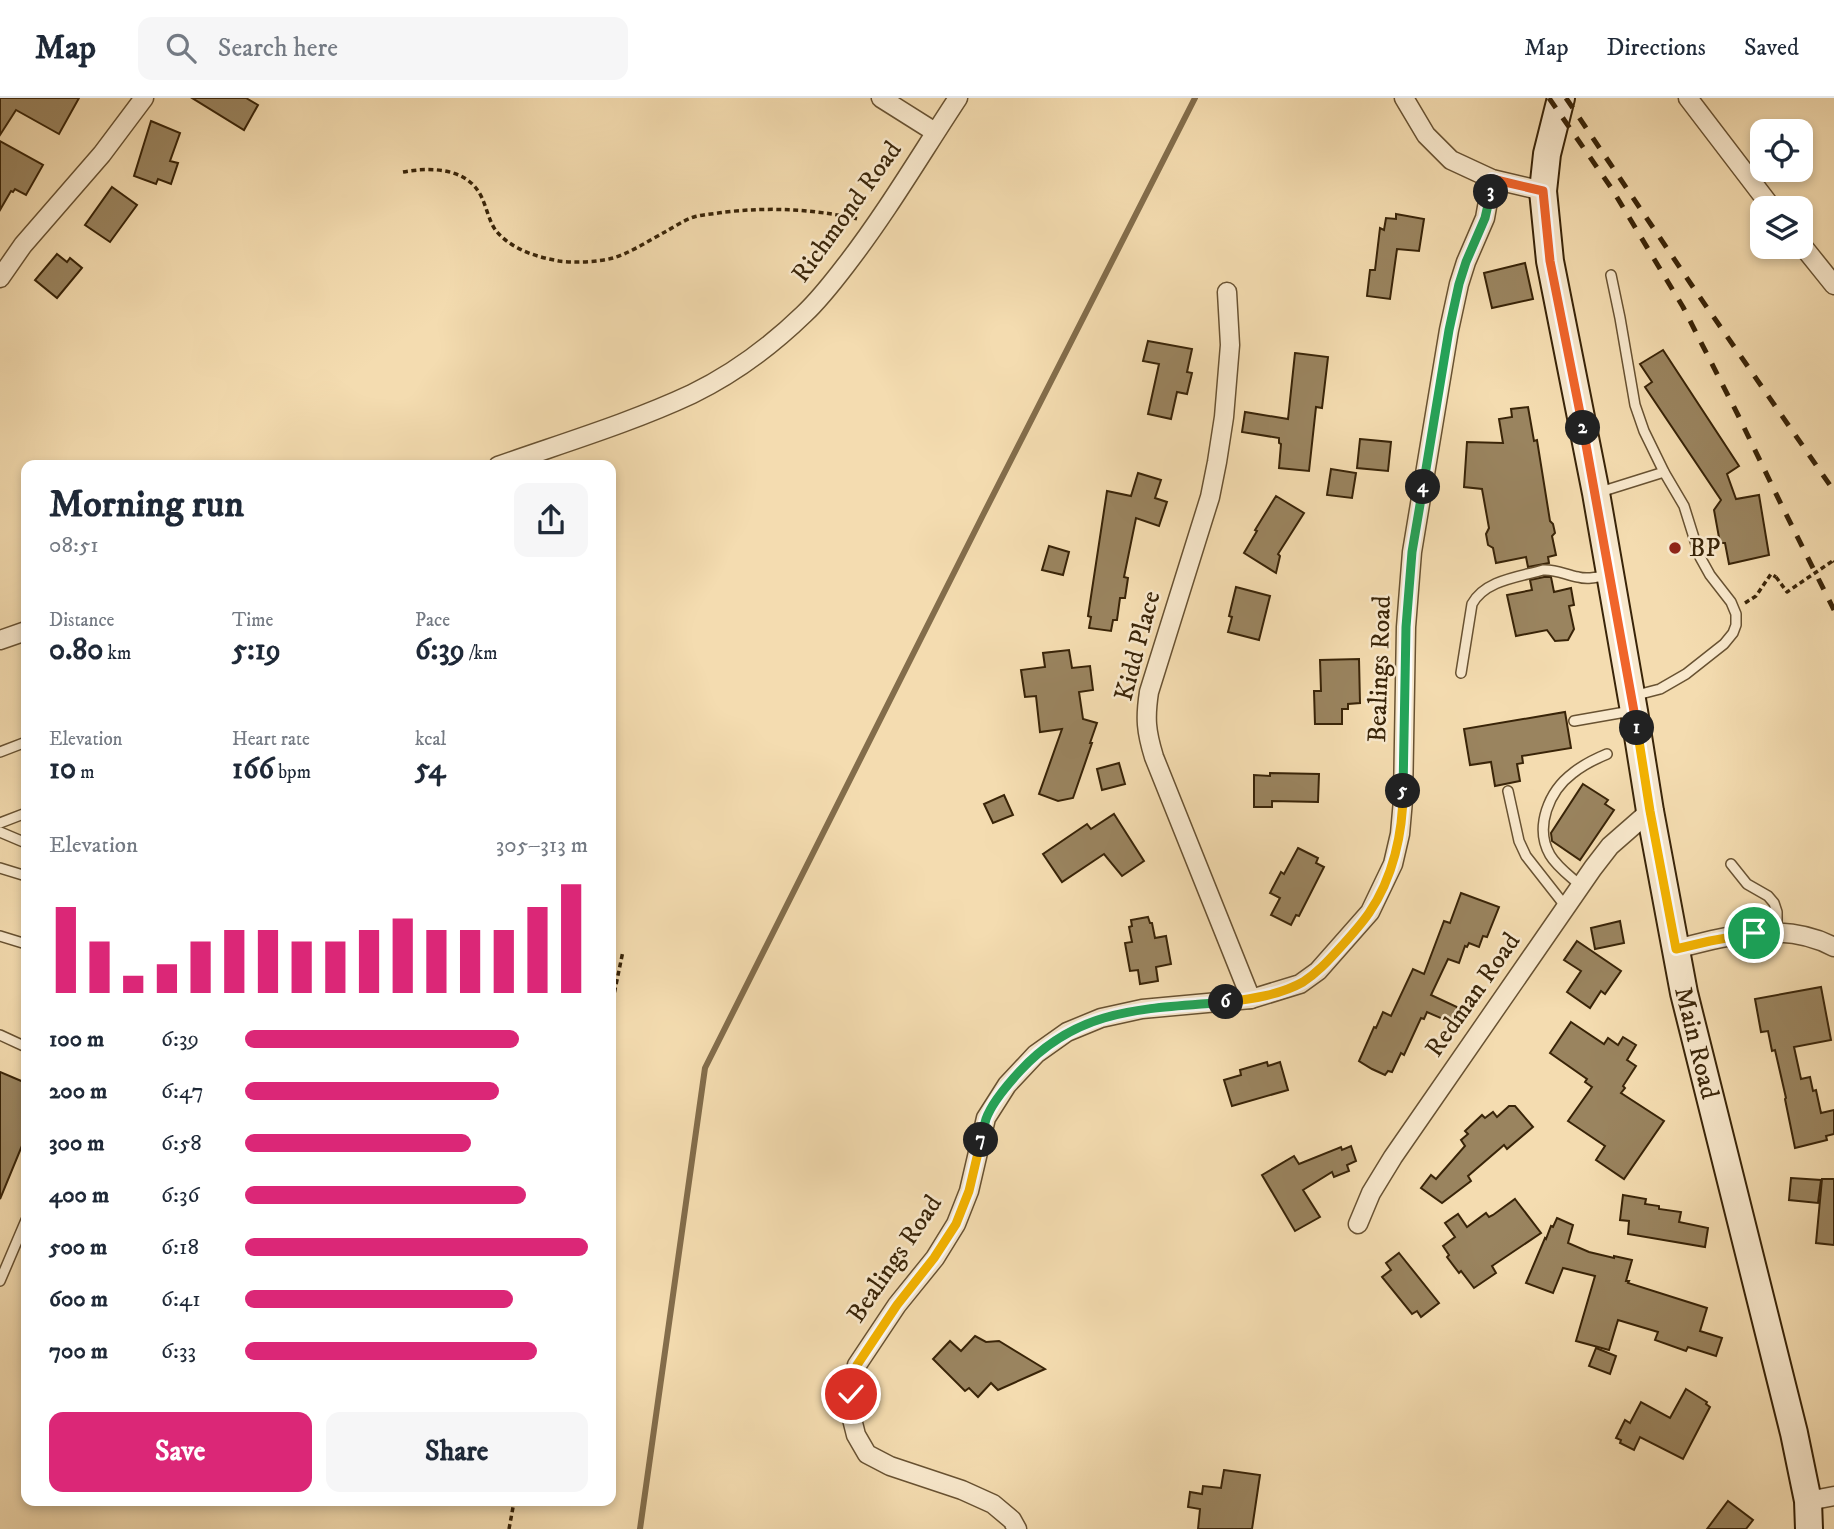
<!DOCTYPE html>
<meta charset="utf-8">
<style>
body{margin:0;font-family:"IM FELL DW Pica",serif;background:#f6f6f7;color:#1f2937;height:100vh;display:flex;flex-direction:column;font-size:26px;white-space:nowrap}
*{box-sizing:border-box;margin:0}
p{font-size:23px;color:#747a83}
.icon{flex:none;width:38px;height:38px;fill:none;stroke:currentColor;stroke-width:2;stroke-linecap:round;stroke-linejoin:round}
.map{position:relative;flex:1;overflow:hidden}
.side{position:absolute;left:21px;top:362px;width:595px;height:1046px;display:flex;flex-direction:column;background:#fff;border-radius:14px;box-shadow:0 4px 10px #0003}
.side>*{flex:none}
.buttons{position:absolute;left:1750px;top:21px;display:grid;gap:14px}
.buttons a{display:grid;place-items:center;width:63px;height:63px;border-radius:14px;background:#fff;box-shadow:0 4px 10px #0003;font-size:35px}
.pin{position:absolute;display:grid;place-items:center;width:60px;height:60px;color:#fff;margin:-30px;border:4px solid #fff;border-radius:50%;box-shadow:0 2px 7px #0007}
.km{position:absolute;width:35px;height:35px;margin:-18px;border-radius:50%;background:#222;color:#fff;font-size:19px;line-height:35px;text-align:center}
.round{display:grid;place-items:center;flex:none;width:74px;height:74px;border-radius:14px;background:#f6f6f7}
.overview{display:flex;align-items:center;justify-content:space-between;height:119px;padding:0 28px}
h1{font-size:38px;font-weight:800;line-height:52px}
.figures{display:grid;grid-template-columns:repeat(3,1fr);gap:10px;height:119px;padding:7px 28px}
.figures div{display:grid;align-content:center}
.figures b{font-size:30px;font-weight:800}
.figures small{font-size:19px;font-weight:400}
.figures p{font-size:19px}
.chart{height:196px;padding:14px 28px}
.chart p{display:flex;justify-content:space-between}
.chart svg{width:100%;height:126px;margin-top:7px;stroke:#db2777;stroke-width:6}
.cta{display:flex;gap:14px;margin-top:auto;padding:14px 28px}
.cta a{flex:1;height:80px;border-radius:14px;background:#db2777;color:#fff;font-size:28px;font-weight:800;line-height:80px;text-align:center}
.cta a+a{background:#f6f6f7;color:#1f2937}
ul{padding:0 28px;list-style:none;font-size:23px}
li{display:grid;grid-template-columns:112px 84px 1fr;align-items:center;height:52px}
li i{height:18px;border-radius:9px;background:#db2777}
header{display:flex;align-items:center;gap:42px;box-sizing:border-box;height:98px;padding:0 35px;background:#fff;border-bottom:2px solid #e0e1e3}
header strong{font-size:33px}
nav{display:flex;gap:38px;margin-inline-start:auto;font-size:24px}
.search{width:490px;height:63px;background:#f6f6f7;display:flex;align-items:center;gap:18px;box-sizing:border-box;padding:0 24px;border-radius:14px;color:#747a83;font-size:26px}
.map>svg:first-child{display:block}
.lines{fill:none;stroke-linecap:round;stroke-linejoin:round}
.stream{stroke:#836d4b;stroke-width:6}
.building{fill:#9a845f;stroke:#392408;stroke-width:2}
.service-casing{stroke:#685232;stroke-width:12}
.minor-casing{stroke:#685232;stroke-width:21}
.secondary-casing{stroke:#392408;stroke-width:30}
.path{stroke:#392408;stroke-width:3.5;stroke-dasharray:5 3.5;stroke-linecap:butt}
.service{stroke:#f8e8cc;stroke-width:9}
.minor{stroke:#f8e8cc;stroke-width:18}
.secondary{stroke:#f8e8cc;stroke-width:26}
.rail{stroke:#392408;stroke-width:5;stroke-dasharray:12 12;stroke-linecap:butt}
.path-bridge{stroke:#392408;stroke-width:3.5;stroke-dasharray:5 3.5;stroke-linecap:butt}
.split-1-casing{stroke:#fff;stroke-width:14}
.split-2-casing{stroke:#fff;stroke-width:14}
.split-3-casing{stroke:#fff;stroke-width:14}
.split-4-casing{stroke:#fff;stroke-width:14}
.split-5-casing{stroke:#fff;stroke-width:14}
.split-6-casing{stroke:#fff;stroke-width:14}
.split-7-casing{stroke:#fff;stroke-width:14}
.split-8-casing{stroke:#fff;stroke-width:14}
.split-1{stroke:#f5b400;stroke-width:9}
.split-2{stroke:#f0652b;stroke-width:9}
.split-3{stroke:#f0652b;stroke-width:9}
.split-4{stroke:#22a559;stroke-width:9}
.split-5{stroke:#22a559;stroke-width:9}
.split-6{stroke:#f5b400;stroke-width:9}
.split-7{stroke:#22a559;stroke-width:9}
.split-8{stroke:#f5b400;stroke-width:9}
.poi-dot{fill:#8f2418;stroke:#f8e8cc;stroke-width:2.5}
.labels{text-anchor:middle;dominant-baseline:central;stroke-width:5;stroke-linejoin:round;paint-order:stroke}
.street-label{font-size:26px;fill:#392408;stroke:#f8e8cc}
.poi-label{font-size:26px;fill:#392408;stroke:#f8e8cc;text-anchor:start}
</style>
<header>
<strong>Map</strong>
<div class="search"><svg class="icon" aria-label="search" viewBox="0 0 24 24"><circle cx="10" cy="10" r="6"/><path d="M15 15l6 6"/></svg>Search here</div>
<nav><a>Map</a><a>Directions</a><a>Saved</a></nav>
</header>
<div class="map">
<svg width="1834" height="1431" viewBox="0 0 1834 1431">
<rect width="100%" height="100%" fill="#f4dcb0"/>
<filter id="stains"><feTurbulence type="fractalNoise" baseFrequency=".00286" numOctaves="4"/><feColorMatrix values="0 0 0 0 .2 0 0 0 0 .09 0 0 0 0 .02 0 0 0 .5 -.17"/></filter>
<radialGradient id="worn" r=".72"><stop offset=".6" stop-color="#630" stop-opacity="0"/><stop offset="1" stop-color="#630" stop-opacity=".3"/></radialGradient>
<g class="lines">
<!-- stream -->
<path class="stream" d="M640 1431 705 970 983 417 1195 0"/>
</g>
<!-- building -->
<g class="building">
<path d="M0 0H79L59 36 16 12 0 37Z"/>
<path d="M192 0H246L258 7 244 32Z"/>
<path d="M151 23 180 35 170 63 178 65 171 86 158 81 156 86 134 78Z"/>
<path d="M0 43 43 67 26 97 15 91 13 94 11 93 0 112Z"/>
<path d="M112 89 137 107 110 144 85 127Z"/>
<path d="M1396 116 1424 121 1419 153 1397 151 1390 201 1367 198 1370 172H1375L1380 130 1384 132 1386 120 1396 121Z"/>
<path d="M57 156 67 164 70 160 82 170 57 200 35 182Z"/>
<path d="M1525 165 1533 201 1492 210 1484 175Z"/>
<path d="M1148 243 1192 251 1187 274 1192 275 1187 296 1177 294 1171 321 1148 316 1159 266 1143 263Z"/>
<path d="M1663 252 1739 368 1727 376 1736 401 1759 397 1769 457 1729 466 1725 445H1720L1714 412 1721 402 1645 289 1652 284 1640 266Z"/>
<path d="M1295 255 1328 259 1322 310 1316 309 1309 373 1279 370 1281 346 1279 345V340L1242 334 1245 314 1288 321Z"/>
<path d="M1528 309 1534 343 1537 342 1550 423 1553 426 1555 435 1552 438 1556 457 1548 459 1549 465 1528 469 1526 459 1496 465 1493 450 1488 447 1486 436 1489 430 1482 391 1464 389 1467 344 1503 345 1499 321 1512 319 1511 311Z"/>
<path d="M1360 341 1391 344 1388 373 1357 370Z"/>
<path d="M1331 371 1356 375 1352 400 1327 397Z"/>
<path d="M1138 375 1161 382 1155 400 1167 404 1159 428 1136 420 1124 479 1128 480 1125 500H1120L1117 522H1113L1111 533 1089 530 1091 519 1088 518 1107 393 1131 398Z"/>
<path d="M1276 398 1304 415 1278 456 1280 458 1276 475 1244 455 1257 433 1255 432Z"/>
<path d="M1049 448 1069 454 1063 477 1042 472Z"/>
<path d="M1544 479H1551L1554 494 1571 490 1574 507 1569 508 1574 531 1568 542 1555 543 1547 532 1516 538 1507 497 1532 492 1530 482Z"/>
<path d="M1236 489 1270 498 1259 542 1228 534 1232 519 1229 518Z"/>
<path d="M1069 552 1072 570 1090 568 1093 592 1079 594 1083 621 1097 625 1090 645H1092L1073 700 1058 703 1039 696 1062 631 1040 634 1036 598 1025 599 1021 572 1045 569 1043 555Z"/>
<path d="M1359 561 1360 605 1348 606V611H1342V626H1315L1314 593H1321L1320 562Z"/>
<path d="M1565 614 1571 650 1522 658 1523 665 1517 666 1520 683 1495 688 1491 664 1470 667 1464 631Z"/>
<path d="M1119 665 1125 686 1102 692 1097 671Z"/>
<path d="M1270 675 1319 676 1318 704 1272 703V709H1254V677L1270 678Z"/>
<path d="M1583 686 1608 702 1605 706 1614 712 1580 762 1552 743 1551 735Z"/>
<path d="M1004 697 1013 717 993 725 984 706Z"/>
<path d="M1114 716 1144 763 1122 778 1104 756 1062 784 1043 756 1087 726 1091 731Z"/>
<path d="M1298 750 1318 760 1316 765 1324 769 1299 818 1296 817 1291 827 1271 817 1280 800 1270 795 1281 774 1284 776Z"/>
<path d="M1461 795 1499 809 1487 839 1483 838 1479 849 1469 845 1467 849 1465 848 1459 865 1448 861 1431 897 1459 910 1452 925 1427 914 1424 921 1421 920 1404 957 1401 955 1392 974 1388 973 1385 977 1372 971 1359 963 1374 929 1376 930 1383 914 1391 918 1413 871 1424 876 1444 823 1450 825Z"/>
<path d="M1148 819 1150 825H1152L1155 840 1166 838 1171 866 1156 869 1158 883 1140 886 1138 872 1130 873 1125 845 1132 844 1129 829 1132 828 1131 822Z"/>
<path d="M1620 823 1624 845 1595 851 1591 830Z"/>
<path d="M1577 843 1621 873 1605 896 1601 893 1590 910 1567 894 1581 873 1564 862Z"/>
<path d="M1821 889 1831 942 1794 949 1801 981 1810 979 1813 993 1816 992 1821 1015 1834 1012V1036L1826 1038 1827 1042 1795 1050 1785 1001 1786 1000 1775 952 1772 953 1768 933 1761 934 1755 901Z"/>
<path d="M1571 924 1604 946 1608 940 1618 947 1623 939 1636 947 1627 962 1636 968 1623 988 1625 990 1621 995 1664 1023 1624 1081 1596 1062 1605 1048 1568 1023 1592 989 1585 984 1587 981 1550 955Z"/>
<path d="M1267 964 1268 968 1280 964 1288 992 1232 1008 1224 982 1241 977 1240 972Z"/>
<path d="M0 974 26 985V1038L0 1101Z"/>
<path d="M1509 1008H1515L1533 1029 1507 1051 1504 1047 1468 1078 1471 1083 1442 1105 1421 1090 1431 1077 1436 1081 1465 1048 1461 1042 1468 1036 1465 1033 1482 1017 1485 1020 1493 1014 1497 1019Z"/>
<path d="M1351 1048 1356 1063 1347 1067 1349 1073 1334 1079 1332 1074 1303 1092 1320 1119 1295 1133 1262 1077 1294 1058 1299 1066 1341 1049 1342 1052Z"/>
<path d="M1791 1080 1821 1082 1818 1105 1789 1102Z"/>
<path d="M1822 1081H1834V1147L1816 1145Z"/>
<path d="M1623 1097 1646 1101 1645 1106 1659 1108V1111L1681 1114 1679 1124 1708 1130 1705 1149 1628 1136 1629 1123 1620 1122Z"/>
<path d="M1515 1101 1541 1135 1492 1168 1496 1175 1474 1190 1461 1173 1459 1175 1447 1159 1449 1157 1443 1148 1455 1139 1445 1125 1458 1116 1467 1129 1486 1115 1489 1119 1493 1117Z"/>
<path d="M1557 1120 1573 1127 1568 1145 1589 1154 1614 1160V1158L1632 1162 1626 1183H1629L1628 1185 1707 1210 1700 1233 1722 1240 1716 1258 1688 1249 1686 1253 1655 1242 1658 1234 1618 1222 1609 1252 1576 1243 1595 1178 1563 1170 1553 1195 1526 1185 1545 1140 1546 1141 1551 1128 1553 1129Z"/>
<path d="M1399 1155 1439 1205 1421 1219 1417 1213 1412 1216 1382 1179 1391 1172 1386 1165Z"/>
<path d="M975 1238 986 1244 999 1243 1045 1271 998 1292 991 1285 978 1299 969 1290 965 1293 933 1261 950 1243 961 1253Z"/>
<path d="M1596 1250 1616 1258 1610 1276 1589 1268Z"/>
<path d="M1686 1291 1707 1304 1706 1306 1710 1309 1683 1361 1640 1339 1634 1352 1620 1345 1621 1342 1616 1340 1625 1322 1630 1325 1641 1304 1670 1320Z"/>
<path d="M1224 1372 1260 1377 1252 1431H1198L1200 1411 1188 1409 1190 1394 1202 1396 1203 1388 1221 1390Z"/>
<path d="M1728 1403 1753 1422 1746 1431H1707Z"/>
</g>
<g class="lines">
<defs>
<g id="service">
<path d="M1611 177 1620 220 1635 307 1644 333 1664 374 1684 408 1700 459 1710 477 1731 504 1736 516V527L1733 535 1724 546 1686 576 1660 591 1633 598"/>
<path d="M1597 395 1664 374"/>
<path d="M1461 575 1472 506C1485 482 1519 479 1543 472 1556 471 1566 477 1578 479 1588 482 1598 479 1608 477"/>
<path d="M1574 623 1631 613"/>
<path d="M0 654 26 644"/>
<path d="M1508 693 1519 743 1526 758 1566 809"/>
<path d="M0 725 26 715"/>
<path d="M0 734 26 745"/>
<path d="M1731 766 1747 786 1768 798 1774 805 1777 814V834"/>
<path d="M0 770 26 778"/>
<path d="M1581 788C1570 778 1557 769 1550 757 1534 729 1549 693 1573 675 1583 667 1595 661 1607 656"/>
<path d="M0 838 26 846"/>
<path d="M0 937 26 949"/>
<path d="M0 1183 26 1122"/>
</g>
<g id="minor">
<path d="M881 0 935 34"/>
<path d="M1404 0 1426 37 1451 62 1492 81 1543 93"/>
<path d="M1688 0 1772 110"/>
<path d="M1801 146 1834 187"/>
<path d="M0 180 23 147 102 56 144 0"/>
<path d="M1227 194 1230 247 1224 319 1217 364 1210 399 1149 594C1145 620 1146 633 1154 659L1251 901"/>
<path d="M498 368C563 345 630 325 692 296 733 276 772 247 804 216 820 201 833 184 846 167 887 114 921 56 958 0"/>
<path d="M0 542 26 533"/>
<path d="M1676 851C1727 838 1784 822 1834 849"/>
<path d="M1358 1126 1371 1095 1393 1059 1593 770 1610 748 1650 713"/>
<path d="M1808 1403 1834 1398"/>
<path d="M1017 1431 1012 1422 993 1406 962 1392 890 1368 867 1356 856 1337 851 1317V1296L857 1267 897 1207 935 1160 956 1126 969 1093 986 1020 1007 987 1036 956 1067 934 1101 920 1142 911 1251 901 1300 886 1318 873 1370 814 1393 766 1400 736 1403 702 1406 529 1412 454 1449 232 1459 186 1466 164 1485 120 1492 81"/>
</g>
<g id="secondary">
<path id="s1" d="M1561 0 1547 56 1543 93 1550 163 1596 395 1634 613 1650 713 1684 895 1794 1335 1808 1403 1809 1431"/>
</g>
</defs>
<!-- service casing -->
<use href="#service" class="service-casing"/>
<!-- minor casing -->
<use href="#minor" class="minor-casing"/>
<!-- secondary casing -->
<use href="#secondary" class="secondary-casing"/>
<!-- path -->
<g class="path">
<path d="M403 74C431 69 468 69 482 100 487 111 490 126 497 134 513 152 537 159 559 163 573 165 599 164 613 160 628 156 650 142 665 134 674 129 684 122 694 119 704 116 715 116 725 114 772 109 812 111 858 121"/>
<path d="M1833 463 1834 464"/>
<path d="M1745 505 1756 498 1771 476 1776 479"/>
<path d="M611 911 623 853"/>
<path d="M509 1431 514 1404"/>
</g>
<!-- service -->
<use href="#service" class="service"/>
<!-- minor -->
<use href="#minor" class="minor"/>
<!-- secondary -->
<use href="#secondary" class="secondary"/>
<!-- rail -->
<g class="rail">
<path d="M1549 0 1612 91 1683 209 1738 317 1781 406 1834 512"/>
<path d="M1566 0 1697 195 1834 393"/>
</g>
<!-- path-bridge -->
<path class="path-bridge" d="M1776 479 1787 494 1834 462"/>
</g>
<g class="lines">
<defs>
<path id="split-1" d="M1637 630 1650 713 1676 851 1710 843 1754 835"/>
<path id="split-2" d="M1583 330 1637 630"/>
<path id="split-3" d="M1491 94 1492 81 1543 93 1550 163 1583 330"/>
<path id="split-4" d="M1423 389 1449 232 1459 186 1466 164 1485 120 1491 94"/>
<path id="split-5" d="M1403 693 1406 529 1412 454 1423 389"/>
<path id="split-6" d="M1226 904C1251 901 1280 897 1303 884 1317 875 1327 864 1338 852 1349 840 1360 828 1369 815 1393 780 1403 735 1403 693"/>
<path id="split-7" d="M981 1042C983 1035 984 1028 986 1021 992 1004 1007 987 1020 973 1079 909 1144 911 1226 904"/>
<path id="split-8" d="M851 1296 857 1267 897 1207 934 1160 956 1126 969 1093 981 1042"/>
</defs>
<!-- split-1 casing -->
<use href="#split-1" class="split-1-casing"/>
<!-- split-2 casing -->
<use href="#split-2" class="split-2-casing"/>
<!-- split-3 casing -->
<use href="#split-3" class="split-3-casing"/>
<!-- split-4 casing -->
<use href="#split-4" class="split-4-casing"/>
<!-- split-5 casing -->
<use href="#split-5" class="split-5-casing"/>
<!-- split-6 casing -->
<use href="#split-6" class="split-6-casing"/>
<!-- split-7 casing -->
<use href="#split-7" class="split-7-casing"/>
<!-- split-8 casing -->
<use href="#split-8" class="split-8-casing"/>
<!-- split-1 -->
<use href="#split-1" class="split-1"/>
<!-- split-2 -->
<use href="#split-2" class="split-2"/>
<!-- split-3 -->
<use href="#split-3" class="split-3"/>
<!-- split-4 -->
<use href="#split-4" class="split-4"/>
<!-- split-5 -->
<use href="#split-5" class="split-5"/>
<!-- split-6 -->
<use href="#split-6" class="split-6"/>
<!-- split-7 -->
<use href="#split-7" class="split-7"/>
<!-- split-8 -->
<use href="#split-8" class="split-8"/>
</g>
<!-- markers -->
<circle class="poi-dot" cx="1675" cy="450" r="7"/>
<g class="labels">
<!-- street labels -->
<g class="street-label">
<text transform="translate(847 114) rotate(-54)">Richmond Road</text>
<text transform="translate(1138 548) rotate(-75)">Kidd Place</text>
<text transform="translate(1380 571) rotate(-88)">Bealings Road</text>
<text transform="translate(1473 897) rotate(-55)">Redman Road</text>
<text stroke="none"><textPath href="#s1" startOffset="961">Main Road</textPath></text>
<text transform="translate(895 1161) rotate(-56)">Bealings Road</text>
</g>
<!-- poi labels -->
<g class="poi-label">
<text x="1689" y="450">BP</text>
</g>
</g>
<rect width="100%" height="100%" filter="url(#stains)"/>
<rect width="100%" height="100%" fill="url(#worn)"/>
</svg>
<div class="buttons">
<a><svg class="icon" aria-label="locate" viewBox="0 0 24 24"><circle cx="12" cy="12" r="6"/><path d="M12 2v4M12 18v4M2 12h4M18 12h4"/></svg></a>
<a><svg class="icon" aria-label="layers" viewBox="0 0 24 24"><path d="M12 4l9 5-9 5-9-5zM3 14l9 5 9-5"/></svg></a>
</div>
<div class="pin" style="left:1754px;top:835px;background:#1e9e55"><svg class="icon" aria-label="arrive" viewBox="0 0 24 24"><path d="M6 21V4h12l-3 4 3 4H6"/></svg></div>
<div class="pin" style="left:851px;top:1296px;background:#d93025"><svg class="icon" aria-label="check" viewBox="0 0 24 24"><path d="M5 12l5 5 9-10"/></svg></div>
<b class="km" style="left:1637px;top:630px">1</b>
<b class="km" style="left:1583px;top:330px">2</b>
<b class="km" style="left:1491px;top:94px">3</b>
<b class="km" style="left:1423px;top:389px">4</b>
<b class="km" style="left:1403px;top:693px">5</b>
<b class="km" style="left:1226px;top:904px">6</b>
<b class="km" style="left:981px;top:1042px">7</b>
<section class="side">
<div class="overview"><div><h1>Morning run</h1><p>08:51</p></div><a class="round"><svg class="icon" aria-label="share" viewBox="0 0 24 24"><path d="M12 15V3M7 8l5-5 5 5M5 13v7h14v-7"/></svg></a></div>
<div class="figures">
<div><p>Distance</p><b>0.80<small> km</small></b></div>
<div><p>Time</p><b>5:19</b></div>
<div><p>Pace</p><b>6:39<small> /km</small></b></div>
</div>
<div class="figures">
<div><p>Elevation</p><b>10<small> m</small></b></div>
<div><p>Heart rate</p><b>166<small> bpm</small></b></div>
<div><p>kcal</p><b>54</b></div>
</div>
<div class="chart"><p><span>Elevation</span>305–313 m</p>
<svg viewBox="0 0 160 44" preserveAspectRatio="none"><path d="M5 44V14M15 44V26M25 44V38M35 44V34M45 44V26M55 44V22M65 44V22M75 44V26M85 44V26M95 44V22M105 44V18M115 44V22M125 44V22M135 44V22M145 44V14M155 44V6"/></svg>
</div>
<ul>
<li><b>100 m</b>6:39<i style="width:80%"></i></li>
<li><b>200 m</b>6:47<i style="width:74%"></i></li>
<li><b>300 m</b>6:58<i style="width:66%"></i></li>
<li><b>400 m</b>6:36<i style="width:82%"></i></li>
<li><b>500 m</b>6:18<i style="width:100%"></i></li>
<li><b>600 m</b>6:41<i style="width:78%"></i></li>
<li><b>700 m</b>6:33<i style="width:85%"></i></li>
</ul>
<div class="cta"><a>Save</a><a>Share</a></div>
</section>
</div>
